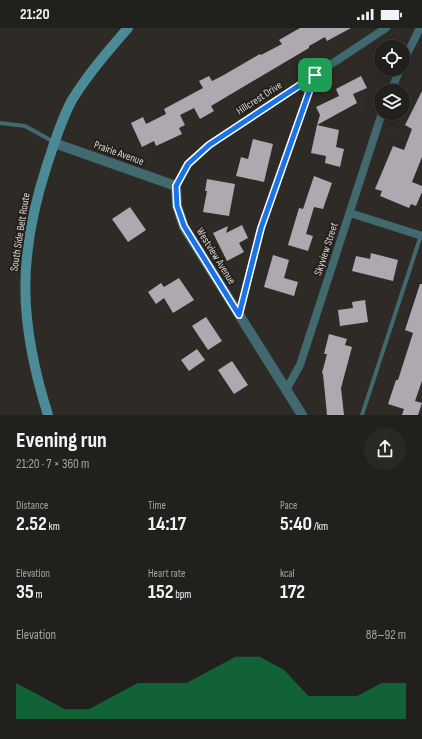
<!DOCTYPE html>
<meta charset="utf-8">
<style>
body{margin:0;font-family:"Sofia Sans Condensed",sans-serif;background:#2a2825;color:#f1f3f6;height:100vh;display:flex;flex-direction:column;font-size:15px;white-space:nowrap}
*{box-sizing:border-box;margin:0}
p{font-size:13px;color:#a2a3a3}
.icon{flex:none;width:22px;height:22px;fill:none;stroke:currentColor;stroke-width:2;stroke-linecap:round;stroke-linejoin:round}
.map{position:relative;height:387px;overflow:hidden}
.side{display:flex;flex-direction:column;background:#22201c;flex:1}
.side>*{flex:none}
.controls{position:absolute;left:374px;top:12px;display:grid;gap:8px}
.controls a{display:grid;place-items:center;width:36px;height:36px;border-radius:50%;background:#22201c;box-shadow:0 2px 10px #0003,0 0 0 1px #3f3e3b;font-size:20px}
.pin{position:absolute;display:grid;place-items:center;width:34px;height:34px;color:#fff;margin:-17px;border-radius:8px;box-shadow:0 2px 6px #0006}
.round{display:grid;place-items:center;flex:none;width:42px;height:42px;border-radius:21px;background:#2a2825}
.summary{display:flex;align-items:center;justify-content:space-between;height:68px;padding:0 16px}
h1{font-size:22px;font-weight:700;line-height:30px}
.figures{display:grid;grid-template-columns:repeat(3,1fr);gap:6px;height:68px;padding:4px 16px}
.figures div{display:grid;align-content:center}
.figures b{font-size:20px;font-weight:700}
.figures small{font-size:11px;font-weight:400}
.figures p{font-size:11px}
.chart{height:112px;padding:8px 16px}
.chart p{display:flex;justify-content:space-between}
.chart svg{width:100%;height:72px;margin-top:4px;fill:#0b8043;opacity:.7}
.status{display:flex;justify-content:space-between;align-items:center;height:28px;padding:0 20px;background:#22201c;direction:ltr}
.status svg{height:11px;fill:currentColor}
.map>svg:first-child{display:block}
.building{fill:#aea9b0}
.lines{fill:none;stroke-linecap:round;stroke-linejoin:round}
.service{stroke:#426870;stroke-width:4}
.minor{stroke:#426870;stroke-width:8}
.tertiary{stroke:#426870;stroke-width:10}
.secondary{stroke:#4b8b98;stroke-width:10}
.route-casing{stroke:#fff;stroke-width:8}
.route{stroke:#1a73e8;stroke-width:5}
.labels{text-anchor:middle;dominant-baseline:central;stroke-width:4;stroke-linejoin:round;paint-order:stroke}
.street-label{font-size:11px;fill:#d8d5d2;stroke:#24201b}
</style>
<div class="status"><b>21:20</b><svg viewBox="0 0 49 12"><path d="M0 12V9h3v3zM5 12V6h3v6zM10 12V3h3v9zM15 12V0h3v12zM26 1h20v11H26zM47 4h2v5h-2z"/></svg></div>
<div class="map">
<svg width="422" height="387" viewBox="0 0 422 387">
<rect width="100%" height="100%" fill="#2e2a25"/>
<!-- building -->
<g class="building">
<path d="M300 0H351L327 13 325 9 309 18V20L211 78 214 83 200 91 194 80 180 87 185 97 179 100 182 106 156 118 154 113 142 119 131 95 143 89 146 96 166 86 164 81 203 60 199 53 209 48 212 53 222 48 260 26 261 27 282 16 279 12Z"/>
<path d="M361 48 367 60 353 66 357 75 317 97 320 87 316 79 339 68 336 61Z"/>
<path d="M422 63V129L412 154 422 158V164L416 178 411 176 409 180 380 168 382 163 375 161 393 118 404 122 412 101 405 97Z"/>
<path d="M317 97 339 102 336 119 344 121 340 139 325 135 326 128 311 125Z"/>
<path d="M253 111 273 116 264 154 236 148 241 129 248 131Z"/>
<path d="M314 148 332 155 323 181 314 179 306 206 313 208 308 223 288 217 299 180 303 181Z"/>
<path d="M207 151 235 156 229 188 203 184 207 163H205Z"/>
<path d="M130 179 146 202 128 214 112 191Z"/>
<path d="M242 197 248 210 239 215 244 224 227 233 213 205 228 198 226 205Z"/>
<path d="M371 225 398 232 393 253 352 243 356 228 370 231Z"/>
<path d="M273 227 289 232 284 250 298 254 294 268 264 259Z"/>
<path d="M179 250 194 272 173 285 164 270 156 276 148 264 161 255 164 259Z"/>
<path d="M420 256H422V353L415 373 422 375 418 387H402L404 381 388 376 396 352H398L413 305 405 302Z"/>
<path d="M365 272 368 294 340 298 338 282 353 280 352 274Z"/>
<path d="M206 289 222 313 208 322 192 298Z"/>
<path d="M329 306 347 311 345 317 352 319 341 360 344 387H327L323 346 322 345 327 326H324Z"/>
<path d="M197 321 205 332 189 343 181 332Z"/>
<path d="M232 333 248 357 234 366 218 342Z"/>
</g>
<g class="lines">
<!-- service -->
<g class="service">
<path d="M0 95 25 98 54 114"/>
<path d="M240 284 261 200 314 49"/>
<path d="M362 387 421 207"/>
</g>
<!-- minor -->
<g class="minor">
<path d="M403 34 420 0"/>
<path d="M391 63 400 41"/>
<path d="M176 158 188 136 209 117 386 0"/>
<path d="M350 185 422 208"/>
<path d="M286 362 300 337 382 85"/>
</g>
<!-- tertiary -->
<path class="tertiary" d="M54 115 176 158 177 178 184 199 302 387"/>
<!-- secondary -->
<path class="secondary" d="M48 387C19 295 17 229 47 137 54 116 61 92 72 72 88 46 108 23 128 0"/>
</g>
<g class="lines">
<defs>
<path id="route" d="M315 47 261 200 239 287 184 198 177 178 176 158 188 136 209 117Z"/>
</defs>
<!-- route casing -->
<use href="#route" class="route-casing"/>
<!-- route -->
<use href="#route" class="route"/>
</g>
<g class="labels">
<!-- street labels -->
<g class="street-label">
<text transform="translate(259 70) rotate(-33)">Hillcrest Drive</text>
<text transform="translate(119 125) rotate(20)">Prairie Avenue</text>
<text transform="translate(20 204) rotate(-81)">South Side Belt Route</text>
<text transform="translate(326 221) rotate(-72)">Skyview Street</text>
<text transform="translate(216 228) rotate(58)">Westview Avenue</text>
</g>
</g>
</svg>
<div class="controls">
<a><svg class="icon" aria-label="locate" viewBox="0 0 24 24"><circle cx="12" cy="12" r="6"/><path d="M12 2v4M12 18v4M2 12h4M18 12h4"/></svg></a>
<a><svg class="icon" aria-label="layers" viewBox="0 0 24 24"><path d="M12 4l9 5-9 5-9-5zM3 14l9 5 9-5"/></svg></a>
</div>
<div class="pin" style="left:315px;top:47px;background:#1e9e55"><svg class="icon" aria-label="arrive" viewBox="0 0 24 24"><path d="M6 21V4h12l-3 4 3 4H6"/></svg></div>
</div>
<section class="side">
<div class="summary"><div><h1>Evening run</h1><p>21:20 · 7 × 360 m</p></div><a class="round"><svg class="icon" aria-label="share" viewBox="0 0 24 24"><path d="M12 15V3M7 8l5-5 5 5M5 13v7h14v-7"/></svg></a></div>
<div class="figures">
<div><p>Distance</p><b>2.52<small> km</small></b></div>
<div><p>Time</p><b>14:17</b></div>
<div><p>Pace</p><b>5:40<small> /km</small></b></div>
</div>
<div class="figures">
<div><p>Elevation</p><b>35<small> m</small></b></div>
<div><p>Heart rate</p><b>152<small> bpm</small></b></div>
<div><p>kcal</p><b>172</b></div>
</div>
<div class="chart"><p><span>Elevation</span>88–92 m</p>
<svg viewBox="0 0 160 44" preserveAspectRatio="none"><path d="M0 44V22L10 30L20 38L30 38L40 30L50 22L60 22L70 22L80 14L90 6L100 6L110 14L120 30L130 30L140 30L150 22L160 22V44z"/></svg>
</div>
</section>
